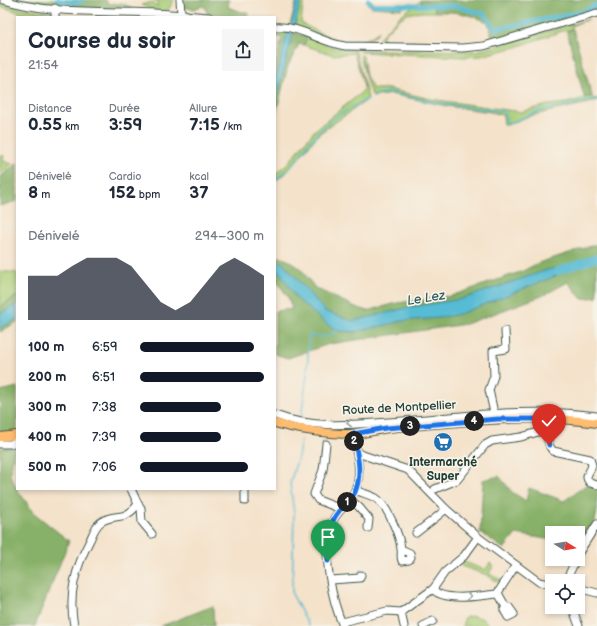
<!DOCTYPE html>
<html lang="fr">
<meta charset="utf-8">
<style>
body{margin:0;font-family:"Balsamiq Sans",sans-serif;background:#f6f6f7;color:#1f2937;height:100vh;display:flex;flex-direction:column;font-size:15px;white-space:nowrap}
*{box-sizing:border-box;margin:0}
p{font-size:13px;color:#747a83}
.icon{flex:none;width:22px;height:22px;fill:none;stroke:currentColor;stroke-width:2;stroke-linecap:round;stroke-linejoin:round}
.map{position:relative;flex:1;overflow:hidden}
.drawer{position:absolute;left:16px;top:16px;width:260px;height:474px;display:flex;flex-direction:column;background:#fff;border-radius:0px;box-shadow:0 2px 6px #0003}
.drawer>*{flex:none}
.needle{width:26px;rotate:101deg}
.fabs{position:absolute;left:545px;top:526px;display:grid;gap:8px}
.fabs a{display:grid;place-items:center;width:40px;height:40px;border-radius:0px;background:#fff;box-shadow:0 2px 6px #0003;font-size:20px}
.pin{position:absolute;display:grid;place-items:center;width:34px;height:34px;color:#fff;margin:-41px -17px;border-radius:50% 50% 50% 0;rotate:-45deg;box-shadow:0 0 4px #0007}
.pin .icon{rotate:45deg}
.km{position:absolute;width:20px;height:20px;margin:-10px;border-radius:50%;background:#222;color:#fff;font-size:11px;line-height:20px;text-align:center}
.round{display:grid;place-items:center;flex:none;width:42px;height:42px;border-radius:0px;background:#f6f6f7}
.summary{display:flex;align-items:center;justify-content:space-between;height:68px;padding:0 12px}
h1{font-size:22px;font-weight:700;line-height:30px}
.figures{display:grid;grid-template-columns:repeat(3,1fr);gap:6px;height:68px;padding:4px 12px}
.figures div{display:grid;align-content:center}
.figures b{font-size:17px;font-weight:700}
.figures small{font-size:11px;font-weight:400}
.figures p{font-size:11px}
.chart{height:112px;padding:8px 12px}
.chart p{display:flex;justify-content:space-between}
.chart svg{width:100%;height:72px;margin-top:4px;fill:#111827;opacity:.7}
ul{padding:0 12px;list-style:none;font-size:13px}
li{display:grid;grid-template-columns:64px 48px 1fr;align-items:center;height:30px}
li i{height:10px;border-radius:5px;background:#111827}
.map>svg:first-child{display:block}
.green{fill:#aacd76;stroke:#648555}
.forest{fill:#87b067;stroke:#53764e}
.water{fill:#56bbd4;stroke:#3a7c84}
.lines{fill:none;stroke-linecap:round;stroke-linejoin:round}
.stream{stroke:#56bbd4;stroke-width:1.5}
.canal{stroke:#56bbd4;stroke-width:4.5}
.river{stroke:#56bbd4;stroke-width:8}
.minor-casing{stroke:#3f564a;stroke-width:9}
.major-casing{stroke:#3f564a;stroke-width:10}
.minor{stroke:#fff;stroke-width:7}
.major{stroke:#febc70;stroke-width:8}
.oneway{stroke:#8f9e9a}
.route-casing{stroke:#fff;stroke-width:8}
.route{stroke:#1a73e8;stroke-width:5}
.labels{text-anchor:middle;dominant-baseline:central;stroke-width:3.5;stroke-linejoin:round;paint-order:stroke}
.street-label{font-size:12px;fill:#1f3d34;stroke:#f7f3e8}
.poi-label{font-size:12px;font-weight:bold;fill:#1f3d34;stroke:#f7f3e8}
.water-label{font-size:13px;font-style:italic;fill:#2d5c5c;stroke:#f7f3e8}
</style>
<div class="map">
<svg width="597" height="626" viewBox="0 0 597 626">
<rect width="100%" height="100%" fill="#f7f3e8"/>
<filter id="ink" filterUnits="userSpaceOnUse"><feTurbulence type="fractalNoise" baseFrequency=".025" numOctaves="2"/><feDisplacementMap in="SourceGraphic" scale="8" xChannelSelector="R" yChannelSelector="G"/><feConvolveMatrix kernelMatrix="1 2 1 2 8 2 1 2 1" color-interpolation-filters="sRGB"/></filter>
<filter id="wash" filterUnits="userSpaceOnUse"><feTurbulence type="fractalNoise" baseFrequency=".012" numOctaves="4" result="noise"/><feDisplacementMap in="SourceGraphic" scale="16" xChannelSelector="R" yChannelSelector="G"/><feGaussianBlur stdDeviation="0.9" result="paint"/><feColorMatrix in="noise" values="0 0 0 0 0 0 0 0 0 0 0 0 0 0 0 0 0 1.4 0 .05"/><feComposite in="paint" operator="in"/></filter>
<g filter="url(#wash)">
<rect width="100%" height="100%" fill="#f4e2ca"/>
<!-- green -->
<g class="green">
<path d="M13 0H71L74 7 37 4Z"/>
<path d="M154 0H174L169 9 162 13 141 5 153 2 155 6H158V2Z"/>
<path d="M297 0H305L303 6 301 23C326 36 354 53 379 31 360 59 315 34 290 24Z"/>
<path d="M366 0H371L375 4 407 5 401 9 371 7Z"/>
<path d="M420 1 422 4H432L436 12C404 12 406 12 383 35V40L388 42 427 41 428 44H383L378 39 400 16Z"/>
<path d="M0 2 19 8 53 12V16L32 17 0 6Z"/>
<path d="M589 19 571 26 573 29 563 31 516 47 481 56 465 57 360 52 359 50 475 51 502 45Z"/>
<path d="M307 36 332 47 355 50 368 98 367 100 320 133 285 174 275 181V174L289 162 315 130 362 92 364 87 354 53 333 55 304 45Z"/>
<path d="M360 55 363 56 366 76 373 89H388L430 99 521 112 547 105 566 103 592 96 593 100 597 98V101L529 116 507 125H504L503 115 491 112 447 106 391 94 373 97 368 87Z"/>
<path d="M0 155 4 156 3 161 12 164 0 174Z"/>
<path d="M0 271 17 273V296L0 307Z"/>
<path d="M462 561 485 570 490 563 493 566 489 574 503 581 501 584 487 575 461 566Z"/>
<path d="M473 616 481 618 491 626H462L465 617Z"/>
</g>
<!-- forest -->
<g class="forest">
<path d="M71 0H106L108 4H124L131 7V11L74 7Z"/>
<path d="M182 0H229L228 7 242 12H248V17L207 14 206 8 202 6 194 9 182 7Z"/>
<path d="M420 0H597V9L493 40 488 22C469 14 457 11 436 12L432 4H422Z"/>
<path d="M275 29 307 36 304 45 299 44 288 66 275 117V67L282 38 275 36Z"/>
<path d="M573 29 592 96 584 97 567 31Z"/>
<path d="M17 163V201L0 206V177Z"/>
<path d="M597 244V297L582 299 568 282 544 295 466 324 329 344 288 358 275 354V311L292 309 288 297 275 279V255L290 261 301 269 315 288 353 306 367 311 397 303 451 296 523 271 538 263Z"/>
<path d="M17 296V322L0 332V307Z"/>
<path d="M17 387V434L0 437V391Z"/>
<path d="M15 447 10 475 17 489 34 513 69 541 35 626H0V448Z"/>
<path d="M499 476 512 492 526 501 529 488 564 501 586 485 597 486V510L595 522 579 540 578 533H552V540L516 534 504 549 480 532 483 480Z"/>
<path d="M213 606 214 626H161Z"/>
</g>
<!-- water -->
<g class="water">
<path d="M297 0H301L295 26 291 25Z"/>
<path d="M288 31 293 33 275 104V83Z"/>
<path d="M275 259 284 264 325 311 353 321 410 307 462 299 547 270 568 265V271L460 314 439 318 403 321 355 332 338 331 328 325 297 299 281 274 275 269Z"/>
<path d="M17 304V319L0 328V314Z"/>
</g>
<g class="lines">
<!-- stream -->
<g class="stream">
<path d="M373 96 388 92 437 103 505 112 506 123 507 124 539 111 597 99"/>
<path d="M275 179C293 170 302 151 315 136 328 121 350 107 368 99"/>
<path d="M301 418 307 375 309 335C320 337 330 339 338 329"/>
<path d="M301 439 298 457 290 483 294 513 292 594 309 626"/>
</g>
<!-- canal -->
<g class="canal">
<path d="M57 0 75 3 83 0"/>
<path d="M368 0 373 5 456 6 484 14 495 29 586 11 597 4"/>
</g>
<!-- river -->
<path class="river" d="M558 271 597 258"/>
</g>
</g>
<g filter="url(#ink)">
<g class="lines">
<defs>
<g id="minor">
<path d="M4 0C42 12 84 11 123 12 152 12 180 15 209 17"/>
<path d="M180 0 181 13 187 15"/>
<path d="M55 17V8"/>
<path d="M275 27C300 25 321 43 345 46L462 48 484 46 597 13"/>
<path d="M494 413 489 390 494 376 493 351 506 349 505 331"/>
<path d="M275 415C314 430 361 424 402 421 467 416 532 407 597 416"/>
<path d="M545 430 550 447 553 451 590 459 592 465C590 474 583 475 590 483L597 485"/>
<path d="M0 444H11L17 441"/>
<path d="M326 444 323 470 314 494 318 500 341 509"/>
<path d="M357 453 408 470 446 509 478 537 539 582 552 585"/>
<path d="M435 489 457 480 485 445 492 441 521 437 545 430 544 419"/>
<path d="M355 490C362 493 370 495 376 498 387 505 400 536 401 549 402 554 400 556 402 561L409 560 411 557 410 553 401 549"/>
<path d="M350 499 359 507 369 519 368 528"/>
<path d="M245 501V489"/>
<path d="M138 504 141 508 142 522 152 534"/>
<path d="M416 533C426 525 436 518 446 509"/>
<path d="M578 554 597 524"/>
<path d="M331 580 360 578 361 575"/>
<path d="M566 581 576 559"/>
<path d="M578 588 597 593"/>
<path d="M433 589C442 602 483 596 497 594L516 565"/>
<path d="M498 593 507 609 504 610 508 617 514 614 509 607 507 609"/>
<path d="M572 607 579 626"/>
<path d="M401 612 433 589 445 572 464 556 478 537"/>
<path d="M401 612 404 626"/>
<path d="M342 622 387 611 401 612"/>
<path d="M74 626C68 594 75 569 90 540 93 534 95 526 101 522 116 512 124 523 138 504L131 489"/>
<path d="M343 626C332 601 322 553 330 526 334 515 343 508 350 499 365 480 357 455 353 434"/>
<path d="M423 626 433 621"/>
</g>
<g id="major">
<path d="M275 423C297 430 330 434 353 434 368 433 383 428 398 427 463 422 531 413 597 423"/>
<path d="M0 437 17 435"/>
</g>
</defs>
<!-- minor casing -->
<use href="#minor" class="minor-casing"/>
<!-- major casing -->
<use href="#major" class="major-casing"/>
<!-- minor -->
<use href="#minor" class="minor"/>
<!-- major -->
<use href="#major" class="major"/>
</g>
<!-- one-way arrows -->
<defs><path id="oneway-chevron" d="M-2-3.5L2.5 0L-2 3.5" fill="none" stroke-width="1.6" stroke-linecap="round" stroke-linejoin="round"/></defs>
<g class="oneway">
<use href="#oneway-chevron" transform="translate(349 423) rotate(179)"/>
<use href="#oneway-chevron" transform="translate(469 596) rotate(-4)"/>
</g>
</g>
<g class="lines" filter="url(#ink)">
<defs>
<path id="route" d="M328 561C327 543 327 525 339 511 345 505 352 499 355 492 363 473 357 453 353 434L386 428 498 419H544L549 445"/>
</defs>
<!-- route casing -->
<use href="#route" class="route-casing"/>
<!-- route -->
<use href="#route" class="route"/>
</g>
<!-- icons -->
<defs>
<symbol id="supermarket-disc" viewBox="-11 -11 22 22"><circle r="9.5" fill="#1f6fb2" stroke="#f7f3e8"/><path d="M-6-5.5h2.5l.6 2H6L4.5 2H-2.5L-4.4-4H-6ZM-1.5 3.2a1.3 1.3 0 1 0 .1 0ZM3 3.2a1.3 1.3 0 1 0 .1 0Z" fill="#fff"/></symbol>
</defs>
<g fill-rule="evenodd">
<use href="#supermarket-disc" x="432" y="431" width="22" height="22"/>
</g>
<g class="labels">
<!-- street labels -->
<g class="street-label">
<text transform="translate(399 408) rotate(-3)">Route de Montpellier</text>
</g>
<!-- poi labels -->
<g class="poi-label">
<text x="443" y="462">Intermarché<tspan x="443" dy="14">Super</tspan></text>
</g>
<!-- water labels -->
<g class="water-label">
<text transform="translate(426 298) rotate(-9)">Le Lez</text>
</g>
</g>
</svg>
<div class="fabs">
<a><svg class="needle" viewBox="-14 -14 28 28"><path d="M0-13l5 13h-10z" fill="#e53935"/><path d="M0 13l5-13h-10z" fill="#747a83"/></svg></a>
<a><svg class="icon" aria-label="locate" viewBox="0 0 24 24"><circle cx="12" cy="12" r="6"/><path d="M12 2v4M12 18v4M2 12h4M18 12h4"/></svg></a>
</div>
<div class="pin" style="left:328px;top:561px;background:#1e9e55"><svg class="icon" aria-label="arrive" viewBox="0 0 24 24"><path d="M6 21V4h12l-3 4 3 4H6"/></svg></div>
<div class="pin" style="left:549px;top:445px;background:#d93025"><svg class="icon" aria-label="check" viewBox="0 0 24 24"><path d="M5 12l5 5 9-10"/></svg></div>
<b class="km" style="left:347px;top:502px">1</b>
<b class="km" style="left:354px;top:441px">2</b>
<b class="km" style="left:410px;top:426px">3</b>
<b class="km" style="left:474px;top:421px">4</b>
<section class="drawer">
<div class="summary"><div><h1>Course du soir</h1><p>21:54</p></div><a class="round"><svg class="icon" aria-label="share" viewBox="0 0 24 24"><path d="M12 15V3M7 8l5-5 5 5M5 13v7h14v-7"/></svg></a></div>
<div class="figures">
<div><p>Distance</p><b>0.55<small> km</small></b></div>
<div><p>Durée</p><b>3:59</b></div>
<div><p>Allure</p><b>7:15<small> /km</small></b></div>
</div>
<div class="figures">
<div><p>Dénivelé</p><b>8<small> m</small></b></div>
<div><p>Cardio</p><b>152<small> bpm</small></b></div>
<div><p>kcal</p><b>37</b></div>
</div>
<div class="chart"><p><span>Dénivelé</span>294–300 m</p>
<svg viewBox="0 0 160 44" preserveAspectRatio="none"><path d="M0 44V17L10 17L20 17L30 11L40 6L50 6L60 6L70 11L80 22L90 33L100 38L110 33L120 22L130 11L140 6L150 11L160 17V44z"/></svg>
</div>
<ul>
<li><b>100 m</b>6:59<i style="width:92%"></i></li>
<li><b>200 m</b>6:51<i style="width:100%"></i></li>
<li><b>300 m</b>7:38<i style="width:65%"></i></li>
<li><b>400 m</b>7:39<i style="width:65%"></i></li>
<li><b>500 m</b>7:06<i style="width:87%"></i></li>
</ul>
</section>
</div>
